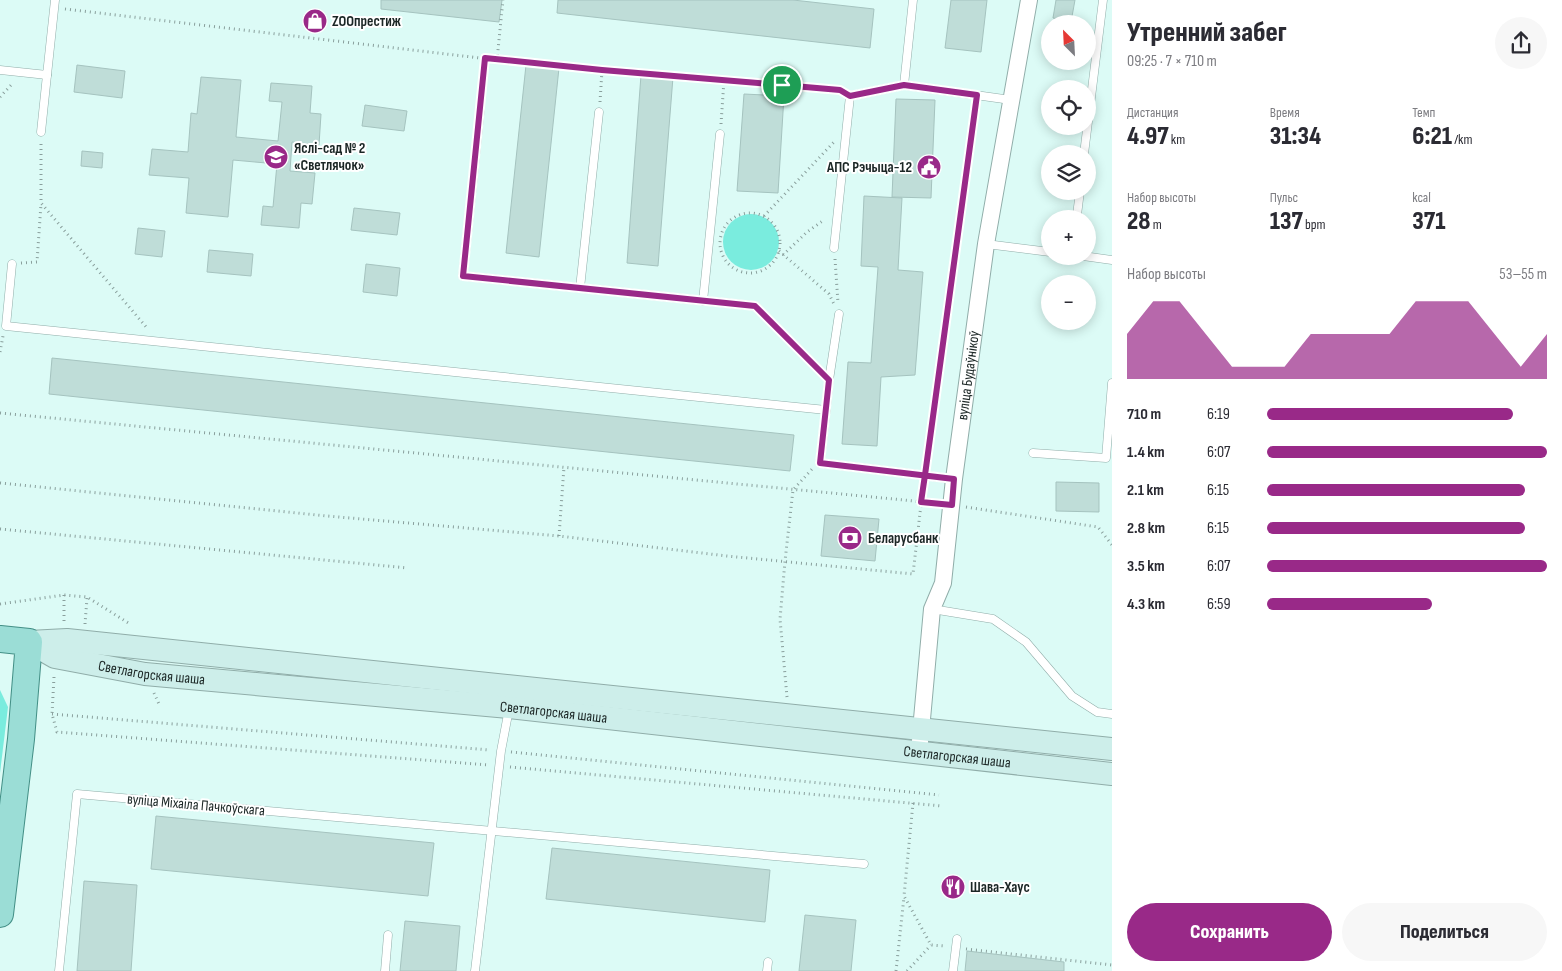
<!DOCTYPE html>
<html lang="ru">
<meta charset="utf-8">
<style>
body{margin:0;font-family:"Sofia Sans Condensed",sans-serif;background:#f7f7f7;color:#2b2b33;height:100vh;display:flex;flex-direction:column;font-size:19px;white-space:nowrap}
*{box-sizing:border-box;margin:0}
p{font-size:16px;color:#7c7c81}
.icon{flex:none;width:28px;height:28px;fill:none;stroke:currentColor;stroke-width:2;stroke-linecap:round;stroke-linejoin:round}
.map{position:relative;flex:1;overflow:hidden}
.details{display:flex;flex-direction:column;background:#fff;width:450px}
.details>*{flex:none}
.needle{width:32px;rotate:336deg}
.buttons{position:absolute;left:1041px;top:15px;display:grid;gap:10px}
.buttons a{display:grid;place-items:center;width:55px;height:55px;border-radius:50%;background:#fff;box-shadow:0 2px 12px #0003;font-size:25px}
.pin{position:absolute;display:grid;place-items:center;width:42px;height:42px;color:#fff;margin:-21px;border:2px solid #fff;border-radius:50%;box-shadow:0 1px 5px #0007}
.round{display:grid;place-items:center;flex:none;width:52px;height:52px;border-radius:26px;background:#f7f7f7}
.summary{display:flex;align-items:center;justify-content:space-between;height:85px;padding:0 15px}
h1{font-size:28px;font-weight:800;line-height:38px}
.figures{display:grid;grid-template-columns:repeat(3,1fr);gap:8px;height:85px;padding:5px 15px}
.figures div{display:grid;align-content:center}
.figures b{font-size:25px;font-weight:800}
.figures small{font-size:14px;font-weight:400}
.figures p{font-size:14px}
.chart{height:140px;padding:10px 15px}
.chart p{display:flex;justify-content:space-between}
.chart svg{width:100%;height:90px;margin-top:5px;fill:#992988;opacity:.7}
.action{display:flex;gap:10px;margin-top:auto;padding:10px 15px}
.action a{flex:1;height:58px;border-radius:30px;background:#992988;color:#fff;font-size:20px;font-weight:800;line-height:58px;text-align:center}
.action a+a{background:#f7f7f7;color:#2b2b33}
ul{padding:0 15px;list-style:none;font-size:16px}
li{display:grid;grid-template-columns:80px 60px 1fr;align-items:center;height:38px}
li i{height:12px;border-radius:6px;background:#992988}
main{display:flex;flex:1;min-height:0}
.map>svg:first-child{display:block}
.green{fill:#7aecde}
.building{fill:#bfddd8;stroke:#a5c3bf}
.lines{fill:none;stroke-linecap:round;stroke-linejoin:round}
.lane-casing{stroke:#90ada9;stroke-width:9}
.street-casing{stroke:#90ada9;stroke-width:18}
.secondary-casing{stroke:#90ada9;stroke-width:24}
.primary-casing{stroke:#438f86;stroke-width:28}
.path{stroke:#899f9c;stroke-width:3;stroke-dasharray:1 4;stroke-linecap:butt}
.lane{stroke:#fff;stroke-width:8}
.street{stroke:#fff;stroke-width:16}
.secondary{stroke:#cdeeea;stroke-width:22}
.primary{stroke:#9bddd6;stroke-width:26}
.route-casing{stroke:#fff;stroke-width:10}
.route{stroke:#992988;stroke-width:6}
.labels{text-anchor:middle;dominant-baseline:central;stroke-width:4;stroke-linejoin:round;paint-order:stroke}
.poi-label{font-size:15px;font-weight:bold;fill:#1b2625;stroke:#fff;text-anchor:start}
.street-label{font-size:15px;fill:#1b2625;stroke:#fff}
</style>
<main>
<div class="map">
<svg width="1112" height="971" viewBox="0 0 1112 971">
<rect width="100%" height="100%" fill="#dcfbf6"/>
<!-- green -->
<g class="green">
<circle cx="751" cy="242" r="28"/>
<path d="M0 690 8 707 0 773Z"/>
</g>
<!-- building -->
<g class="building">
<path d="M381 0H502L499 22 381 9Z"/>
<path d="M558 0H793L874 9 870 48 557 13Z"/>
<path d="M951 0H987L981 52 945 48Z"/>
<path d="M1056 0H1075L1071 22 1053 18Z"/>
<path d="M77 65 125 71 122 98 74 92Z"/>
<path d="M526 65 559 68 539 257 506 253Z"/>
<path d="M641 75 673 77 658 266 627 263Z"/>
<path d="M201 77 241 80 236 137 278 141 282 102 269 101 271 83 312 86 310 113 321 114 319 145 292 142 290 171 315 173 312 204 301 203 299 228 261 225 263 206 273 207 277 164 233 160 228 217 186 213 189 178 149 175 152 149 188 152 191 113 197 114Z"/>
<path d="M744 94 784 96 778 193 737 191Z"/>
<path d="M896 99 935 100 931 198 892 197Z"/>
<path d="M365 105 407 111 404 131 362 126Z"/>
<path d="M82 151 103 153 102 168 81 166Z"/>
<path d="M864 196 902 198 898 270 923 272 915 375 881 377 877 446 842 444 848 362 871 363 878 267 861 266Z"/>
<path d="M354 208 400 213 397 235 351 230Z"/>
<path d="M138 228 165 231 162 257 135 254Z"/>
<path d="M209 250 253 254 251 276 207 272Z"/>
<path d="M366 264 400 268 397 296 363 292Z"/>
<path d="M52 358 794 435 790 471 49 394Z"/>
<path d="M1056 482 1099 483V512L1056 511Z"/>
<path d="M825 515 879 519 875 561 821 556Z"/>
<path d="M156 816 434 843 428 896 151 869Z"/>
<path d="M552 848 770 870 765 922 546 899Z"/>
<path d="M84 881 137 885 131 971H77Z"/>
<path d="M805 915 856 920 851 971H799Z"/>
<path d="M405 921 460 926 456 971H400Z"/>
<path d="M967 951 1064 962V971H965Z"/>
</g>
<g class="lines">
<defs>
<g id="lane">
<path d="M0 70 47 75 55 0"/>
<path d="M904 85 913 0"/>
<path d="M480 111 463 276 755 306 829 380 826 410"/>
<path d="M41 132 47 75"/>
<path d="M1084 154 1103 0"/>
<path d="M1077 215 1080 191"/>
<path d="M986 244 1050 252"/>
<path d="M834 248 850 96 904 85 1011 100"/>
<path d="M1083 256 1112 260"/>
<path d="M12 264 6 326 826 410 820 463 954 479"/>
<path d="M580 288 599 112"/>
<path d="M703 301 720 134"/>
<path d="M829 380 839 314"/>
<path d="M1033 453 1106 458 1112 383"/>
<path d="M932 609 993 619 1026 642 1072 696 1097 712 1112 714"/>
<path d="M59 971 77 794 864 864"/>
<path d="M385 971 388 935"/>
<path d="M475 971 501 751 509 709"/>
<path d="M767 971 768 962"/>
<path d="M953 971 957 939"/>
</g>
<g id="street">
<path id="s1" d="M919 752 932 609 943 583 954 479 986 244 1029 0"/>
</g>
<g id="secondary">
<path id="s2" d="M29 642 55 657 145 674 509 707 1112 774"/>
<path d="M29 642 67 640 1112 749"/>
</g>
<path id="primary" d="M0 639 29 642 21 739 0 914"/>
</defs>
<!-- lane casing -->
<use href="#lane" class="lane-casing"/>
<!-- street casing -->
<use href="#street" class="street-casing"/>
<!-- secondary casing -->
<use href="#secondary" class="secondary-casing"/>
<!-- primary casing -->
<use href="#primary" class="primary-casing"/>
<!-- path -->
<g class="path">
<path d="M65 9 497 60 841 91"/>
<path d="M497 60 503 0"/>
<path d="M0 97 13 83"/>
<path d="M481 100 485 58"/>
<path d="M600 102 602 70"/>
<path d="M721 124 724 80"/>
<path d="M41 144V203L147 328"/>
<circle cx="750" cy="243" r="30"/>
<path d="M764 216 834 142"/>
<path d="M779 251 829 294 834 304"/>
<path d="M783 255 807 232 824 220"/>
<path d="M835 259 838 303"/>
<path d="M21 263 37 262 41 204"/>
<path d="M0 352 3 336"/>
<path d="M0 413 935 503"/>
<path d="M926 466 975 105"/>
<path d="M0 483 327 516 559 536 727 556 913 574 923 487"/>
<path d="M966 507 1098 527 1112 545"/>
<path d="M0 529 408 568"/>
<path d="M559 536 564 467"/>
<path d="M0 604 64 595 87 597 130 624"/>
<path d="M64 621V595"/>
<path d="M85 624 87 598"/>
<path d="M54 677 52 714 57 732 489 765"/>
<path d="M154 693 159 704"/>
<path d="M787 697 780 619 785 561 793 490 812 469"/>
<path d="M52 714 490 750"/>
<path d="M511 752 939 795"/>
<path d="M510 767 942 806"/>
<path d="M913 803 904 896 931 945 945 946"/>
<path d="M966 949 1112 965"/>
<path d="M896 971 904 897"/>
<path d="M907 971 931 945"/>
</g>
<!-- lane -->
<use href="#lane" class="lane"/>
<!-- street -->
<use href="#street" class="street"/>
<!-- secondary -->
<use href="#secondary" class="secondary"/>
<!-- primary -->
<use href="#primary" class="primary"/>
</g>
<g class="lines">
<defs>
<path id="route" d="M782 85 602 70 485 58 463 276 755 306 829 380 820 463 954 479 952 505 921 502 925 475 977 95 904 85 850 96 840 90 782 85"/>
</defs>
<!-- route casing -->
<use href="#route" class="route-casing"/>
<!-- route -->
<use href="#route" class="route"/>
</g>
<!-- icons -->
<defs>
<symbol id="shop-disc" viewBox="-11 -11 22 22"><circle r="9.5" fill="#992988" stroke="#fff"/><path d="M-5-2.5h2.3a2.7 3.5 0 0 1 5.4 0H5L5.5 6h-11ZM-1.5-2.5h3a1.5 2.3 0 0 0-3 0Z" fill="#fff"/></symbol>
<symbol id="school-disc" viewBox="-11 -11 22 22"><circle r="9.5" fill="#992988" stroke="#fff"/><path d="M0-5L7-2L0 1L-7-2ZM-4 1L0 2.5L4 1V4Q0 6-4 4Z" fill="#fff"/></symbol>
<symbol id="civic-disc" viewBox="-11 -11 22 22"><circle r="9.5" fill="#992988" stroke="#fff"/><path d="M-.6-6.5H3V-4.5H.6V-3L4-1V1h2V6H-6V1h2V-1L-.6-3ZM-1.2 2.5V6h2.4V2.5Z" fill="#fff"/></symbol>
<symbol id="bank-disc" viewBox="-11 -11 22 22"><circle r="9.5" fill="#992988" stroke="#fff"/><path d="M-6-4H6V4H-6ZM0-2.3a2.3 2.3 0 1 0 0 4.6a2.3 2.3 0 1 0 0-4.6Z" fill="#fff"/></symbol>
<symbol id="restaurant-disc" viewBox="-11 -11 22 22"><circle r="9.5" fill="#992988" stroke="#fff"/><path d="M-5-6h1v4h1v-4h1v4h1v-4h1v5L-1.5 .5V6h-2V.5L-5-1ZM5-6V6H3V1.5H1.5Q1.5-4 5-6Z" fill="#fff"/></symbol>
</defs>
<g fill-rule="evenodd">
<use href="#shop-disc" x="301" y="7" width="28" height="28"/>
<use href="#school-disc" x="262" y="143" width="28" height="28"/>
<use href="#civic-disc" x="915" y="153" width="28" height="28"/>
<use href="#bank-disc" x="836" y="524" width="28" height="28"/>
<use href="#restaurant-disc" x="939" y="873" width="28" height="28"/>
</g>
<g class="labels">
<!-- poi labels -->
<g class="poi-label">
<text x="332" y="21">ZOOпрестиж</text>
<text x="294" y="148">Яслі-сад № 2<tspan x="294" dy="17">«Светлячок»</tspan></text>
<text x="912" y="167" text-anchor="end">АПС Рэчыца-12</text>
<text x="868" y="538">Беларусбанк</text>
<text x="970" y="887">Шава-Хаус</text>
</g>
<!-- street labels -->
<g class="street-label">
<text stroke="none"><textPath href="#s1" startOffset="381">вуліца Будаўнікоў</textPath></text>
<text stroke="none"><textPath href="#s2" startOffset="128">Светлагорская шаша</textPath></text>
<text stroke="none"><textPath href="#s2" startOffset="532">Светлагорская шаша</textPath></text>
<text stroke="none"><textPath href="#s2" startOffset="938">Светлагорская шаша</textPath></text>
<text transform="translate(196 805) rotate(5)">вуліца Міхаіла Пачкоўскага</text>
</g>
</g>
</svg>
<div class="buttons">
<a><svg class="needle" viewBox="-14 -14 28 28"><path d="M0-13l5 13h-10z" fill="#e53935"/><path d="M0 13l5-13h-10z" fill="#7c7c81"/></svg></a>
<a><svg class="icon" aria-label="locate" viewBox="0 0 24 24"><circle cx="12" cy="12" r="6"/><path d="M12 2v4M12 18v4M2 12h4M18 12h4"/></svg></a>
<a><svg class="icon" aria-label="layers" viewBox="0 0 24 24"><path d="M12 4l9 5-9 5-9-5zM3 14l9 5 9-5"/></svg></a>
<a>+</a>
<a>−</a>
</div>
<div class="pin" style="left:782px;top:85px;background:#1e9e55"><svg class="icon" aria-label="arrive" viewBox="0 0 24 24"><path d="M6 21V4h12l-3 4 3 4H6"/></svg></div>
</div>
<section class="details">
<div class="summary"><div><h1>Утренний забег</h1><p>09:25 · 7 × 710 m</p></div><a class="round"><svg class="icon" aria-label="share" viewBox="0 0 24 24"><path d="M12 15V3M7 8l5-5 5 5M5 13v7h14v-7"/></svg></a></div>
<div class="figures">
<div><p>Дистанция</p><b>4.97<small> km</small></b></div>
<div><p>Время</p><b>31:34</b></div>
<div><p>Темп</p><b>6:21<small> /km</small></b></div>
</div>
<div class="figures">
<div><p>Набор высоты</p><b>28<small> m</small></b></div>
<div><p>Пульс</p><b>137<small> bpm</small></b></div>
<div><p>kcal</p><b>371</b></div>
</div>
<div class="chart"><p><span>Набор высоты</span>53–55 m</p>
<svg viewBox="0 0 160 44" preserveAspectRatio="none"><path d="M0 44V22L10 6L20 6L30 22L40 38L50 38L60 38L70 22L80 22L90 22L100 22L110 6L120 6L130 6L140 22L150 38L160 22V44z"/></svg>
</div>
<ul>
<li><b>710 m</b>6:19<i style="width:88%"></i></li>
<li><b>1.4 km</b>6:07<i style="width:100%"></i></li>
<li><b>2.1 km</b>6:15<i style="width:92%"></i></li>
<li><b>2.8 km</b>6:15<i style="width:92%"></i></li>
<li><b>3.5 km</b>6:07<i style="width:100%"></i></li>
<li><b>4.3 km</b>6:59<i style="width:59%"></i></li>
</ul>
<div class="action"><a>Сохранить</a><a>Поделиться</a></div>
</section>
</main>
